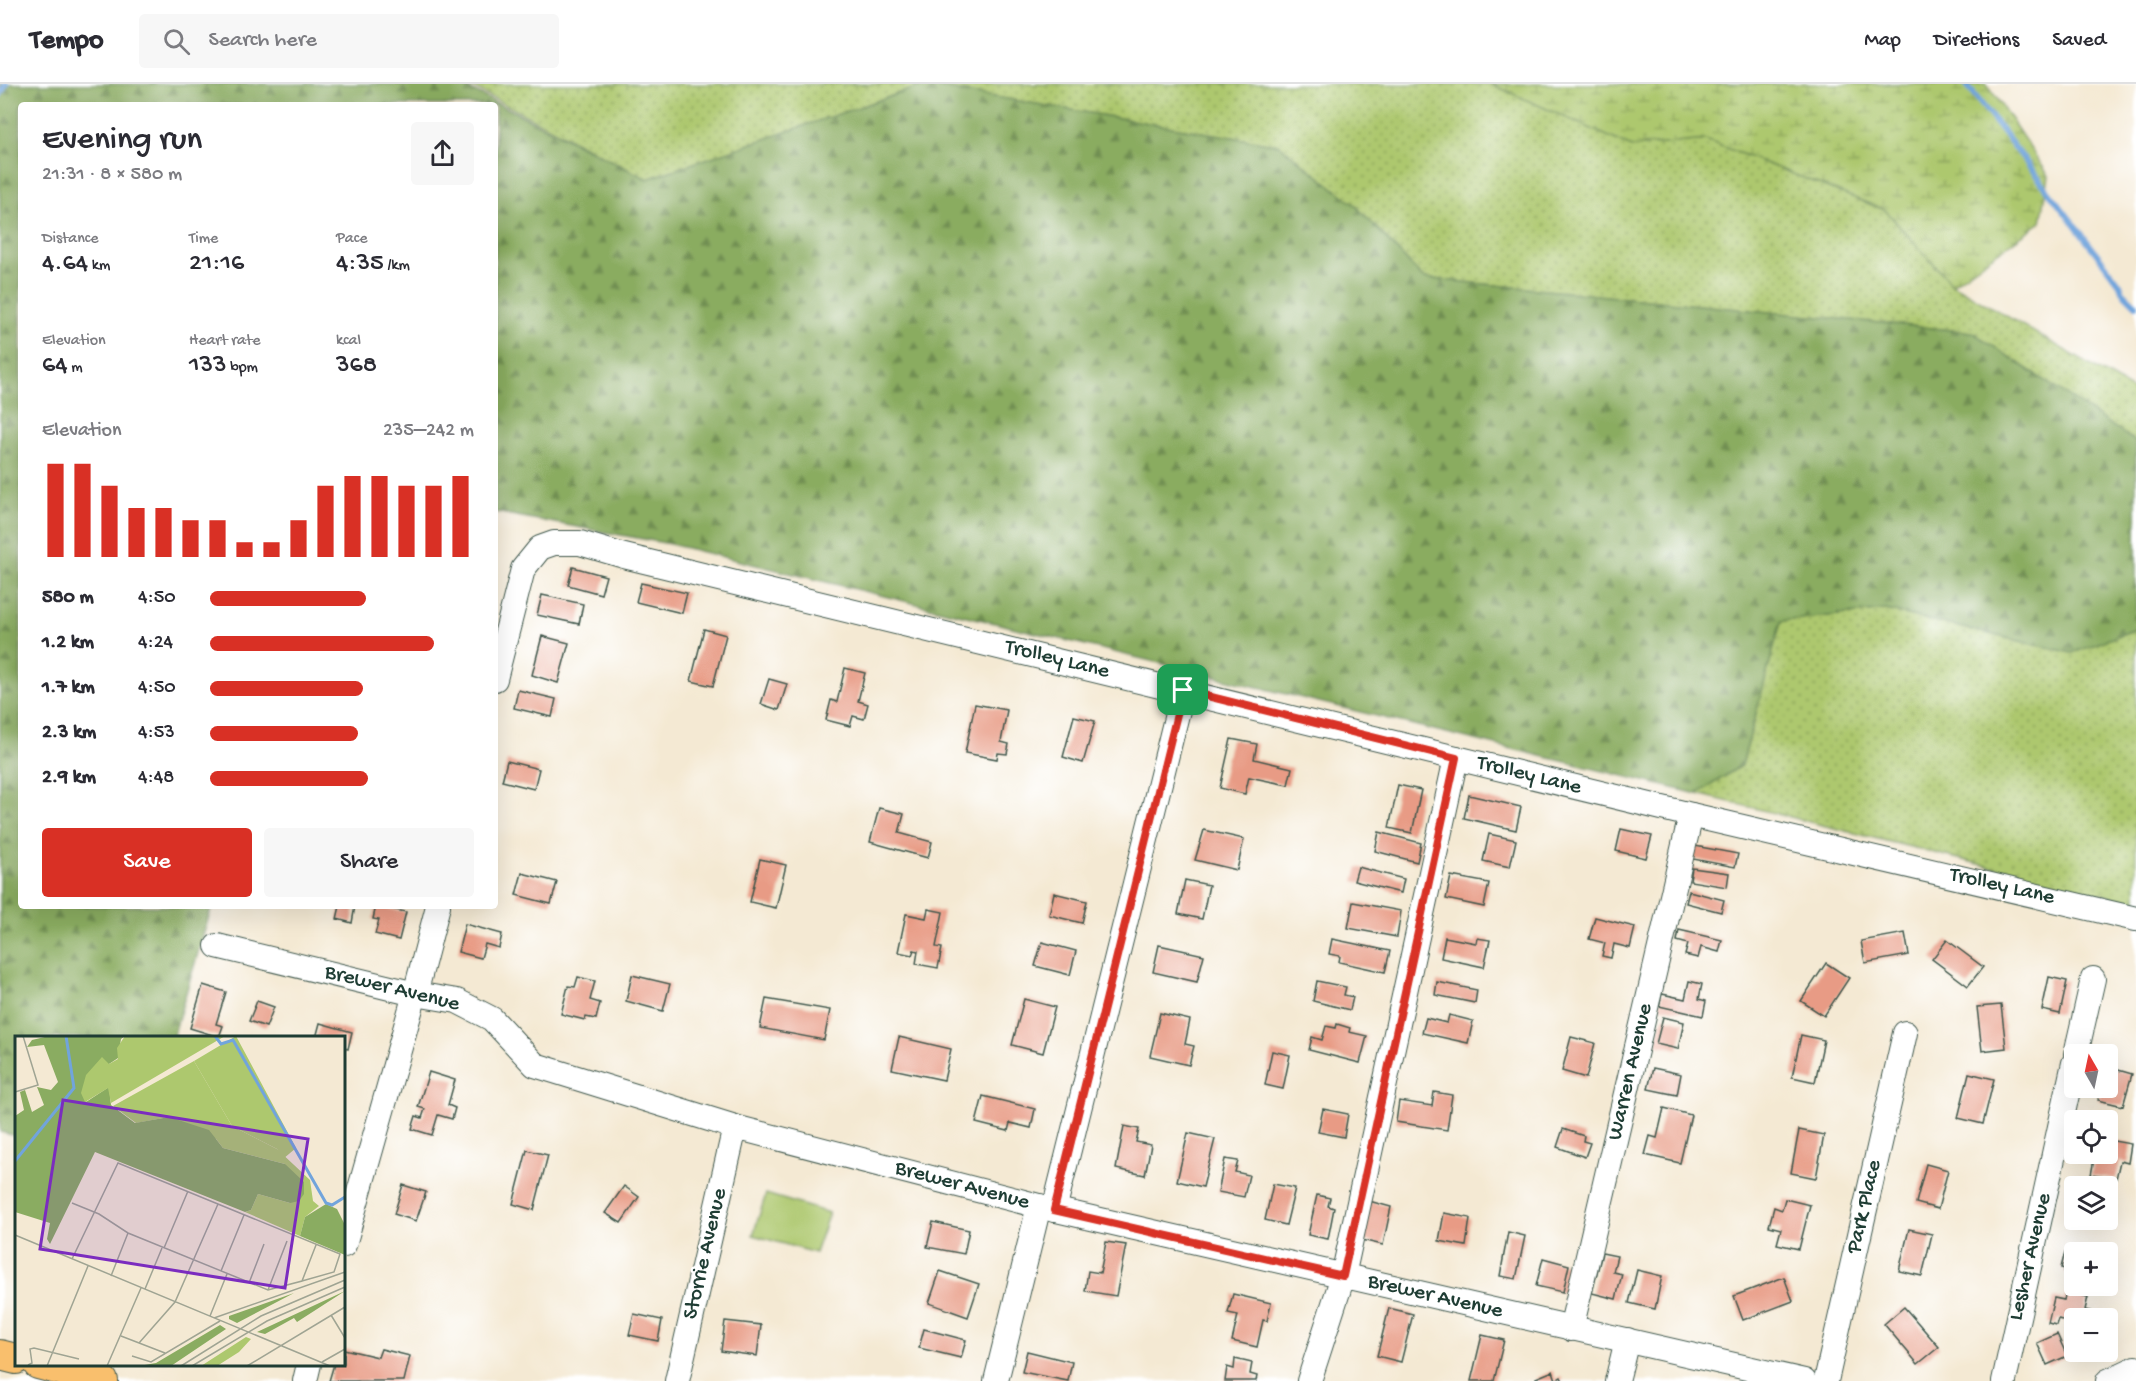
<!DOCTYPE html>
<meta charset="utf-8">
<style>
body{margin:0;font-family:"Gochi Hand",sans-serif;background:#f7f7f7;color:#2b2b33;height:100vh;display:flex;flex-direction:column;font-size:22px;white-space:nowrap}
*{box-sizing:border-box;margin:0}
p{font-size:20px;color:#7c7c81}
.icon{flex:none;width:33px;height:33px;fill:none;stroke:currentColor;stroke-width:2;stroke-linecap:round;stroke-linejoin:round}
.map{position:relative;flex:1;overflow:hidden}
.drawer{position:absolute;left:18px;top:18px;width:480px;height:807px;display:flex;flex-direction:column;background:#fff;border-radius:6px;box-shadow:0 6px 24px #0002}
.drawer>*{flex:none}
.needle{width:39px;rotate:351deg}
.fabs{position:absolute;left:2064px;top:960px;display:grid;gap:12px}
.fabs a{display:grid;place-items:center;width:54px;height:54px;border-radius:6px;background:#fff;box-shadow:0 6px 24px #0002;font-size:30px}
.pin{position:absolute;display:grid;place-items:center;width:51px;height:51px;color:#fff;margin:-26px;border-radius:12px;box-shadow:0 3px 9px #0006}
.round{display:grid;place-items:center;flex:none;width:63px;height:63px;border-radius:6px;background:#f7f7f7}
.headline{display:flex;align-items:center;justify-content:space-between;height:102px;padding:0 24px}
h1{font-size:33px;font-weight:600;line-height:45px}
.figures{display:grid;grid-template-columns:repeat(3,1fr);gap:9px;height:102px;padding:6px 24px}
.figures div{display:grid;align-content:center}
.figures b{font-size:26px;font-weight:600}
.figures small{font-size:16px;font-weight:400}
.figures p{font-size:16px}
.chart{height:168px;padding:12px 24px}
.chart p{display:flex;justify-content:space-between}
.chart svg{width:100%;height:108px;margin-top:6px;stroke:#d93025;stroke-width:6}
.action{display:flex;gap:12px;margin-top:auto;padding:12px 24px}
.action a{flex:1;height:69px;border-radius:6px;background:#d93025;color:#fff;font-size:24px;font-weight:600;line-height:69px;text-align:center}
.action a+a{background:#f7f7f7;color:#2b2b33}
ul{padding:0 24px;list-style:none;font-size:20px}
li{display:grid;grid-template-columns:96px 72px 1fr;align-items:center;height:45px}
li i{height:15px;border-radius:8px;background:#d93025}
header{display:flex;align-items:center;gap:36px;box-sizing:border-box;height:84px;padding:0 30px;background:#fff;border-bottom:2px solid #e1e1e2}
header strong{font-size:28px}
nav{display:flex;gap:33px;margin-inline-start:auto;font-size:21px}
.search{width:420px;height:54px;background:#f7f7f7;display:flex;align-items:center;gap:15px;box-sizing:border-box;padding:0 21px;border-radius:6px;color:#7c7c81;font-size:22px}
.map>svg:first-child{display:block}
.grass{fill:url(#grass-dots);stroke:#668251;stroke-width:1.5}
.forest{fill:url(#forest-firs);stroke:#54744a;stroke-width:1.5}
.wetland{fill:url(#wetland-marsh);stroke:#668251;stroke-width:1.5}
.garden{fill:#adc86e;stroke:#668251;stroke-width:1.5}
.lines{fill:none;stroke-linecap:round;stroke-linejoin:round}
.stream{stroke:#71a4dc;stroke-width:6}
.building{fill:#e89b85}
.minor-casing{stroke:#3f574c;stroke-width:26}
.major-casing{stroke:#3f574c;stroke-width:32}
.minor{stroke:#fff;stroke-width:24}
.major{stroke:#f9bf6d;stroke-width:30}
.route-casing{stroke:#fff;stroke-width:12}
.route{stroke:#d93025;stroke-width:8}
.labels{text-anchor:middle;dominant-baseline:central;stroke-width:4.5;stroke-linejoin:round;paint-order:stroke}
.street-label{font-size:22px;fill:#1f3d34;stroke:#fff}
.inset-river{fill:none;stroke:#71a4dc;stroke-width:3}
.inset-road{fill:none;stroke:#9fa493;stroke-width:1.5}
.view{fill:#7b2cbf;fill-opacity:0.15;stroke:#7b2cbf;stroke-width:3}
.inset-edge{fill:none;stroke:#1f3d34;stroke-width:3}
</style>
<header>
<strong>Tempo</strong>
<div class="search"><svg class="icon" aria-label="search" viewBox="0 0 24 24"><circle cx="10" cy="10" r="6"/><path d="M15 15l6 6"/></svg>Search here</div>
<nav><a>Map</a><a>Directions</a><a>Saved</a></nav>
</header>
<div class="map">
<svg width="2136" height="1297" viewBox="0 0 2136 1297">
<defs>
<pattern id="grass-dots" width="8" height="8" patternUnits="userSpaceOnUse" patternTransform="scale(1.5)"><rect width="8" height="8" fill="#adc86e"/><path d="M2 2h.1M6 6h.1" fill="none" stroke="#8ca45b" stroke-width="1.8" stroke-linecap="round"/></pattern>
<pattern id="forest-firs" width="22" height="20" patternUnits="userSpaceOnUse" patternTransform="scale(1.5)"><rect width="22" height="20" fill="#8aac61"/><path d="M5 1l3.5 6h-7zM16 11l3.5 6h-7z" fill="#708d51"/></pattern>
<pattern id="wetland-marsh" width="20" height="14" patternUnits="userSpaceOnUse" patternTransform="scale(1.5)"><rect width="20" height="14" fill="#adc86e"/><path d="M1 5h8M5 5V1M11 12h8M15 12V8" fill="none" stroke="#8ca45b"/></pattern>
</defs>
<rect width="100%" height="100%" fill="#fff"/>
<filter id="ink" filterUnits="userSpaceOnUse"><feTurbulence type="fractalNoise" baseFrequency=".0167" numOctaves="2"/><feDisplacementMap in="SourceGraphic" scale="12" xChannelSelector="R" yChannelSelector="G"/><feConvolveMatrix kernelMatrix="1 2 1 2 8 2 1 2 1" color-interpolation-filters="sRGB"/></filter>
<filter id="wash" filterUnits="userSpaceOnUse"><feTurbulence type="fractalNoise" baseFrequency=".008" numOctaves="4" result="noise"/><feDisplacementMap in="SourceGraphic" scale="24" xChannelSelector="R" yChannelSelector="G"/><feGaussianBlur stdDeviation="1.35" result="paint"/><feColorMatrix in="noise" values="0 0 0 0 0 0 0 0 0 0 0 0 0 0 0 0 0 1.4 0 .05"/><feComposite in="paint" operator="in"/></filter>
<g filter="url(#wash)">
<rect width="100%" height="100%" fill="#f4e9d3"/>
<!-- grass -->
<g class="grass">
<path d="M466 0H1491L1632 63 1706 56 1885 126 1952 200 2136 308V358L1972 248 1423 194 1354 120 1279 61 924 1 647 95Z"/>
<path d="M1886 526 2072 569 2136 545V819L1697 710 1742 681 1781 537Z"/>
</g>
<!-- forest -->
<path class="forest" d="M0 0H459L647 95 924 1 1279 61 1354 120 1423 194 1972 248 2136 358V545L2072 569 1886 526 1781 537 1742 681 1697 710 670 460 495 428V21H21V822H212L173 953 16 954V1052L0 1048Z"/>
<!-- wetland -->
<path class="wetland" d="M1491 0H1987L2049 92 2041 138 1952 200 1885 126 1706 56 1632 63Z"/>
<!-- garden -->
<path class="garden" d="M766 1110 829 1129 815 1169 753 1151Z"/>
<g class="lines">
<!-- stream -->
<g class="stream">
<path d="M1966 0 2120 200 2122 207 2136 221"/>
<path d="M0 11 6 0"/>
</g>
</g>
<g id="blocks">
<!-- building -->
<g class="building">
<path d="M573 483 606 492 601 510 568 501Z"/>
<path d="M641 499 687 509 682 529 636 518Z"/>
<path d="M542 511 583 520 579 540 537 531Z"/>
<path d="M704 545 726 551 713 602 691 597Z"/>
<path d="M542 552 569 559 558 599 532 591Z"/>
<path d="M845 584 865 589 858 617 868 620 864 635 853 632 850 642 826 636 831 616 837 618Z"/>
<path d="M769 595 787 600 779 626 761 620Z"/>
<path d="M518 606 556 615 552 633 514 624Z"/>
<path d="M975 620 1007 626 1001 658 1009 660 1007 670 998 669 997 675 965 669Z"/>
<path d="M1074 632 1095 637 1083 679 1063 673Z"/>
<path d="M1231 655 1257 660 1254 675 1292 684 1288 701 1249 693 1245 710 1220 704Z"/>
<path d="M507 677 539 685 534 705 502 697Z"/>
<path d="M1398 701 1421 706 1412 749 1389 744Z"/>
<path d="M1469 711 1521 723 1516 746 1464 734Z"/>
<path d="M879 724 904 730 899 749 932 758 928 774 870 758Z"/>
<path d="M1621 745 1652 752 1646 774 1616 767Z"/>
<path d="M1204 746 1244 755 1237 786 1195 776Z"/>
<path d="M1379 748 1421 759 1417 778 1375 767Z"/>
<path d="M1489 750 1516 756 1510 783 1483 777Z"/>
<path d="M1695 762 1738 770 1735 783 1693 775Z"/>
<path d="M760 775 786 781 776 824 750 818Z"/>
<path d="M1358 783 1404 795 1401 809 1354 797Z"/>
<path d="M1692 784 1729 789 1727 803 1690 797Z"/>
<path d="M522 789 557 798 551 820 516 811Z"/>
<path d="M1451 792 1489 799 1484 823 1446 815Z"/>
<path d="M1185 796 1209 801 1202 835 1178 830Z"/>
<path d="M1689 807 1724 816 1721 828 1686 819Z"/>
<path d="M1054 809 1087 817 1082 839 1049 831Z"/>
<path d="M1353 818 1401 827 1397 853 1348 844Z"/>
<path d="M340 822H355L352 839 337 835Z"/>
<path d="M376 822 406 828 399 856 375 850 379 836 373 835Z"/>
<path d="M928 825 943 828 936 863 942 864 938 884 916 880 918 867 914 866 912 871 898 868 906 830 926 834Z"/>
<path d="M1595 833 1635 843 1630 864 1614 860 1611 874 1602 872 1605 859 1589 855Z"/>
<path d="M465 840 502 850 499 864 485 860 481 874 458 868Z"/>
<path d="M1679 846 1722 856 1719 868 1701 863 1698 874 1685 871 1688 860 1677 857Z"/>
<path d="M1905 849 1909 871 1865 879 1861 857Z"/>
<path d="M1445 853 1476 859 1477 854 1490 856 1484 883 1441 874Z"/>
<path d="M1332 855 1390 867 1385 888 1339 878 1340 872 1329 870Z"/>
<path d="M1947 856 1983 883 1968 902 1932 875Z"/>
<path d="M1042 858 1076 867 1070 891 1035 882Z"/>
<path d="M1159 861 1204 871 1197 898 1153 888Z"/>
<path d="M1826 879 1849 894 1824 932 1801 917Z"/>
<path d="M632 891 670 900 663 927 626 917Z"/>
<path d="M578 893 595 897 590 916 600 919 596 935 586 933 585 936 561 930 568 902 575 903Z"/>
<path d="M2049 893 2067 897 2060 930 2042 926Z"/>
<path d="M1317 897 1346 903 1344 911 1353 913 1350 926 1313 917Z"/>
<path d="M1689 897 1702 900 1699 915 1706 917 1703 932 1659 922 1662 910 1685 915Z"/>
<path d="M1437 898 1477 906 1475 919 1435 911Z"/>
<path d="M203 901 226 908 216 940 223 942 219 953 190 944Z"/>
<path d="M766 915 830 926 824 956 760 944Z"/>
<path d="M1024 915 1055 923 1043 969 1012 961Z"/>
<path d="M257 917 274 923 266 943 249 937Z"/>
<path d="M2001 921 2006 964 1982 967 1977 923Z"/>
<path d="M1160 929 1190 936 1185 960 1194 962 1189 981 1150 972Z"/>
<path d="M1449 931 1473 937 1468 959 1422 949 1426 934 1447 939Z"/>
<path d="M1663 933 1684 938 1678 965 1656 960Z"/>
<path d="M320 939 352 948 348 965 344 964V954H316Z"/>
<path d="M1337 940 1350 944 1349 948 1367 952 1360 979 1309 966 1312 953 1322 956 1326 942 1336 944Z"/>
<path d="M1801 951 1824 956 1815 998 1792 993Z"/>
<path d="M899 953 951 965 944 996 892 985Z"/>
<path d="M1571 953 1595 959 1586 994 1562 987Z"/>
<path d="M1272 967 1290 971 1283 1005 1265 1001Z"/>
<path d="M2108 983 2132 990 2123 1022 2098 1016 2102 1004H2108Z"/>
<path d="M1653 984 1681 990 1677 1011 1648 1005Z"/>
<path d="M429 988 455 996 448 1021 455 1024 452 1035 438 1031 432 1051 412 1045 416 1032 422 1034 425 1025 418 1023Z"/>
<path d="M1969 989 1994 995 1983 1040 1958 1034Z"/>
<path d="M1434 1008 1452 1011 1447 1046 1396 1038 1399 1017 1432 1022Z"/>
<path d="M983 1012 1035 1025 1031 1044 1010 1039 1008 1047 976 1039Z"/>
<path d="M1664 1024 1691 1031 1680 1079 1645 1071 1650 1052 1657 1054Z"/>
<path d="M1323 1025 1348 1030 1344 1053 1318 1048Z"/>
<path d="M1124 1042 1139 1045 1136 1058 1151 1061 1145 1091 1116 1085Z"/>
<path d="M1563 1045 1584 1052 1583 1057 1590 1059 1585 1073 1557 1063Z"/>
<path d="M1799 1046 1824 1051 1816 1094 1791 1089Z"/>
<path d="M1188 1049 1215 1055 1203 1103 1177 1097Z"/>
<path d="M2108 1056 2131 1060 2128 1079 2120 1077 2116 1095 2091 1091 2095 1070H2108Z"/>
<path d="M527 1066 548 1071 534 1126 513 1120Z"/>
<path d="M1225 1075 1238 1077 1235 1088 1249 1091 1244 1113 1218 1108Z"/>
<path d="M1926 1080 1948 1086 1938 1125 1916 1119Z"/>
<path d="M1273 1100 1295 1104 1286 1141 1265 1136Z"/>
<path d="M403 1101 426 1108 416 1137 394 1130Z"/>
<path d="M624 1102 639 1113 621 1139 605 1129Z"/>
<path d="M1317 1111 1330 1114 1328 1122 1334 1124 1328 1155 1308 1151Z"/>
<path d="M1785 1115 1810 1121 1799 1165 1777 1160 1781 1145 1769 1142 1774 1123 1782 1126Z"/>
<path d="M1369 1117 1391 1123 1383 1161 1361 1156Z"/>
<path d="M1444 1129 1470 1134 1466 1162 1439 1157Z"/>
<path d="M933 1138 969 1146 964 1170 927 1163Z"/>
<path d="M1909 1145 1932 1150 1922 1192 1899 1187Z"/>
<path d="M1508 1148 1525 1152 1516 1195 1500 1192Z"/>
<path d="M1106 1158 1126 1161 1116 1212 1085 1207 1088 1187 1100 1189Z"/>
<path d="M2071 1164 2086 1168H2074V1191L2064 1189 2065 1185 2061 1184 2065 1168 2070 1169Z"/>
<path d="M1602 1169 1617 1172 1613 1188 1622 1190 1616 1215 1592 1209Z"/>
<path d="M2108 1172 2113 1173 2108 1197Z"/>
<path d="M1543 1174 1569 1181 1563 1208 1536 1202Z"/>
<path d="M1637 1186 1662 1192 1655 1225 1629 1219Z"/>
<path d="M940 1187 979 1200 968 1233 929 1219Z"/>
<path d="M1784 1193 1793 1217 1743 1236 1734 1212Z"/>
<path d="M2066 1208 2088 1213 2085 1226 2090 1227 2088 1234H2074V1239L2058 1235 2056 1241 2048 1239 2054 1214 2064 1216Z"/>
<path d="M1233 1210 1271 1219 1267 1237 1263 1236 1257 1263 1232 1257 1238 1231 1228 1229Z"/>
<path d="M1904 1223 1939 1263 1918 1280 1884 1240Z"/>
<path d="M1389 1224 1413 1230 1401 1278 1377 1272Z"/>
<path d="M634 1230 662 1236 658 1257 629 1251Z"/>
<path d="M725 1237 761 1241 757 1272 721 1267Z"/>
<path d="M924 1245 966 1256 961 1274 919 1264Z"/>
<path d="M2057 1250 2067 1272 2047 1281 2037 1259Z"/>
<path d="M1482 1251 1504 1256 1494 1297H1471Z"/>
<path d="M344 1265 378 1273 381 1265 410 1272 404 1297H329L334 1280H344Z"/>
<path d="M1027 1267 1072 1278 1068 1297 1022 1288Z"/>
<path d="M1235 1275 1252 1279 1250 1290 1257 1292 1256 1297H1225L1227 1283 1234 1285Z"/>
<path d="M1553 1287 1556 1296 1561 1293 1563 1297H1537L1536 1294Z"/>
</g>
</g>
</g>
<g filter="url(#ink)">
<use href="#blocks" fill-opacity="0" stroke="#3f574c" stroke-width="1.5"/>
<g class="lines">
<defs>
<g id="minor">
<path d="M495 595 523 485 540 464 554 459H580L624 472 1691 731 2136 835"/>
<path d="M217 862 415 910 457 917 492 935 535 981 735 1043 1039 1122 1804 1297"/>
<path d="M2076 970 2093 895"/>
<path d="M1054 1126 1183 606"/>
<path d="M344 1161 415 910 438 822"/>
<path d="M1571 1245 1691 731"/>
<path d="M305 1297 309 1280"/>
<path d="M677 1297 735 1043"/>
<path d="M996 1297 1039 1122"/>
<path d="M1309 1297 1343 1192 1456 674"/>
<path d="M1617 1297 1627 1256"/>
<path d="M1826 1297 1905 949"/>
<path d="M2004 1297 2074 979"/>
<path d="M2108 1297 2136 1284"/>
</g>
<g id="major">
<path d="M0 1271 16 1275"/>
<path d="M38 1280 103 1297"/>
</g>
</defs>
<!-- minor casing -->
<use href="#minor" class="minor-casing"/>
<!-- major casing -->
<use href="#major" class="major-casing"/>
<!-- minor -->
<use href="#minor" class="minor"/>
<!-- major -->
<use href="#major" class="major"/>
</g>
</g>
<g class="lines" filter="url(#ink)">
<defs>
<path id="route" d="M1183 606 1456 674 1343 1192 1054 1126Z"/>
</defs>
<!-- route casing -->
<use href="#route" class="route-casing"/>
<!-- route -->
<use href="#route" class="route"/>
</g>
<g class="labels">
<!-- street labels -->
<g class="street-label">
<text transform="translate(1057 576) rotate(14)">Trolley Lane</text>
<text transform="translate(1529 692) rotate(14)">Trolley Lane</text>
<text transform="translate(2002 803) rotate(13)">Trolley Lane</text>
<text transform="translate(392 905) rotate(14)">Brewer Avenue</text>
<text transform="translate(1631 988) rotate(-77)">Warren Avenue</text>
<text transform="translate(962 1102) rotate(15)">Brewer Avenue</text>
<text transform="translate(1865 1123) rotate(-77)">Park Place</text>
<text transform="translate(706 1170) rotate(-77)">Storrie Avenue</text>
<text transform="translate(2031 1173) rotate(-77)">Lesher Avenue</text>
<text transform="translate(1435 1213) rotate(13)">Brewer Avenue</text>
</g>
</g>
<!-- overview -->
<g transform="translate(15 952)">
<rect width="330" height="330" fill="#f4e9d3"/>
<path d="M179 25 217 90 262 113 295 144 298 165 304 170 290 181 285 200 230 176 236 174 243 158 275 167 270 128 208 112 201 103 154 81 121 87 98 70Z" fill="#adc86e"/>
<path d="M34 0H110L106 3 103 22 94 28 71 66 94 51 96 69 120 87 154 81 194 94 208 112 270 128 289 146V158L284 165 275 167 243 158 236 174 230 176 80 116 35 208 32 203 35 187 0 176V80L9 74 5 56 10 54 17 76 29 69 22 51 36 54 43 46 29 9 12 11 17 4ZM311 168 322 173 330 189V219L285 200 290 181ZM330 255 282 286 279 282 250 298 242 296ZM279 257 222 287 214 283V280ZM205 289 211 293 156 330H124L141 327Z" fill="#8aac61"/>
<path d="M110 0H210L96 67 93 52 70 66 66 57 71 39 87 21 94 28 103 23 102 12ZM221 0 281 112 268 123 262 113 217 90 179 25ZM231 301 236 303 224 316 202 330H186Z" fill="#adc86e"/>
<path class="inset-river" d="M200 0 206 8 218 4 311 167 317 169 330 161M0 125 59 52 51 0"/>
<path class="inset-road" d="M0 56 23 49 8 0M57 167 84 178 113 197 253 254 287 245 301 209M0 199 315 330M149 212 173 155M57 223 103 127 325 218 319 236 287 245M206 235 229 179M96 240 113 197M234 247 249 208M130 253 147 212M253 254 272 205M316 279 330 302M195 280 212 238M199 282 330 236M106 300 150 317M124 307 160 266 203 168M117 320 136 326 205 285M307 326 330 313M13 329 17 327 15 313 19 312 64 323M32 330 73 230M92 330 126 252M166 330 246 280 330 244M177 330 252 285 330 251M232 330 330 271"/>
<path class="view" d="M48 64 293 103 270 252 25 213Z"/>
<rect width="330" height="330" class="inset-edge"/>
</g>
</svg>
<div class="fabs">
<a><svg class="needle" viewBox="-14 -14 28 28"><path d="M0-13l5 13h-10z" fill="#e53935"/><path d="M0 13l5-13h-10z" fill="#7c7c81"/></svg></a>
<a><svg class="icon" aria-label="locate" viewBox="0 0 24 24"><circle cx="12" cy="12" r="6"/><path d="M12 2v4M12 18v4M2 12h4M18 12h4"/></svg></a>
<a><svg class="icon" aria-label="layers" viewBox="0 0 24 24"><path d="M12 4l9 5-9 5-9-5zM3 14l9 5 9-5"/></svg></a>
<a>+</a>
<a>−</a>
</div>
<div class="pin" style="left:1183px;top:606px;background:#1e9e55"><svg class="icon" aria-label="arrive" viewBox="0 0 24 24"><path d="M6 21V4h12l-3 4 3 4H6"/></svg></div>
<section class="drawer">
<div class="headline"><div><h1>Evening run</h1><p>21:31 · 8 × 580 m</p></div><a class="round"><svg class="icon" aria-label="share" viewBox="0 0 24 24"><path d="M12 15V3M7 8l5-5 5 5M5 13v7h14v-7"/></svg></a></div>
<div class="figures">
<div><p>Distance</p><b>4.64<small> km</small></b></div>
<div><p>Time</p><b>21:16</b></div>
<div><p>Pace</p><b>4:35<small> /km</small></b></div>
</div>
<div class="figures">
<div><p>Elevation</p><b>64<small> m</small></b></div>
<div><p>Heart rate</p><b>133<small> bpm</small></b></div>
<div><p>kcal</p><b>368</b></div>
</div>
<div class="chart"><p><span>Elevation</span>235–242 m</p>
<svg viewBox="0 0 160 44" preserveAspectRatio="none"><path d="M5 44V6M15 44V6M25 44V15M35 44V24M45 44V24M55 44V29M65 44V29M75 44V38M85 44V38M95 44V29M105 44V15M115 44V11M125 44V11M135 44V15M145 44V15M155 44V11"/></svg>
</div>
<ul>
<li><b>580 m</b>4:50<i style="width:59%"></i></li>
<li><b>1.2 km</b>4:24<i style="width:85%"></i></li>
<li><b>1.7 km</b>4:50<i style="width:58%"></i></li>
<li><b>2.3 km</b>4:53<i style="width:56%"></i></li>
<li><b>2.9 km</b>4:48<i style="width:60%"></i></li>
</ul>
<div class="action"><a>Save</a><a>Share</a></div>
</section>
</div>
